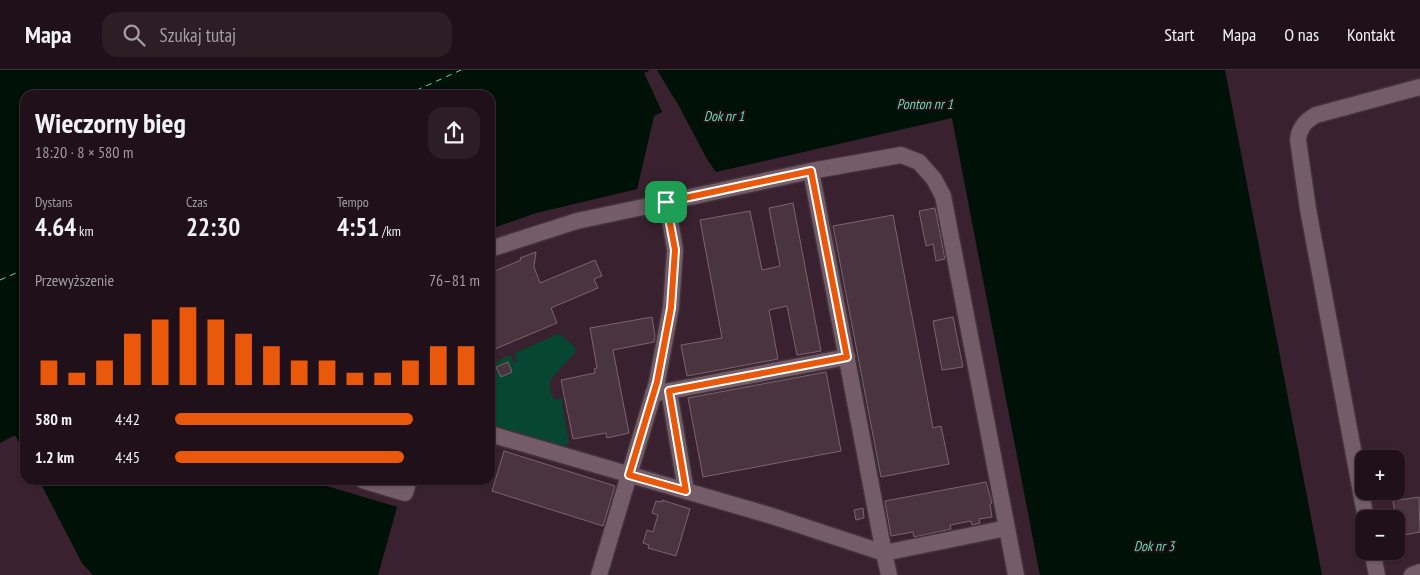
<!DOCTYPE html>
<html lang="pl">
<meta charset="utf-8">
<style>
body{margin:0;font-family:"PT Sans Narrow",sans-serif;background:#2d1e26;color:#f1f3f6;height:100vh;display:flex;flex-direction:column;font-size:19px;white-space:nowrap}
*{box-sizing:border-box;margin:0}
p{font-size:16px;color:#a29da2}
.icon{flex:none;width:28px;height:28px;fill:none;stroke:currentColor;stroke-width:2;stroke-linecap:round;stroke-linejoin:round}
.map{position:relative;flex:1;overflow:hidden}
.side{position:absolute;left:20px;top:20px;width:475px;height:395px;display:flex;flex-direction:column;background:#201019;border-radius:15px;box-shadow:0 1px 4px #0004,0 0 0 1px #3d3038}
.side>*{flex:none}
.tools{position:absolute;left:1355px;top:380px;display:grid;gap:10px}
.tools a{display:grid;place-items:center;width:50px;height:50px;border-radius:10px;background:#201019;box-shadow:0 1px 4px #0004,0 0 0 1px #3d3038;font-size:25px}
.pin{position:absolute;display:grid;place-items:center;width:42px;height:42px;color:#fff;margin:-21px;border-radius:10px;box-shadow:0 2px 8px #0006}
.round{display:grid;place-items:center;flex:none;width:52px;height:52px;border-radius:15px;background:#2d1e26}
.overview{display:flex;align-items:center;justify-content:space-between;height:85px;padding:0 15px}
h1{font-size:28px;font-weight:700;line-height:38px}
.stats{display:grid;grid-template-columns:repeat(3,1fr);gap:8px;height:85px;padding:5px 15px}
.stats div{display:grid;align-content:center}
.stats b{font-size:25px;font-weight:700}
.stats small{font-size:14px;font-weight:400}
.stats p{font-size:14px}
.chart{height:140px;padding:10px 15px}
.chart p{display:flex;justify-content:space-between}
.chart svg{width:100%;height:90px;margin-top:5px;stroke:#ea580c;stroke-width:6}
ul{padding:0 15px;list-style:none;font-size:16px}
li{display:grid;grid-template-columns:80px 60px 1fr;align-items:center;height:38px}
li i{height:12px;border-radius:6px;background:#ea580c}
header{display:flex;align-items:center;gap:30px;box-sizing:border-box;height:70px;padding:0 25px;background:#201019;border-bottom:1px solid #3d3038}
header strong{font-size:24px}
nav{display:flex;gap:28px;margin-inline-start:auto;font-size:18px}
.search{width:350px;height:45px;background:#2d1e26;display:flex;align-items:center;gap:12px;box-sizing:border-box;padding:0 18px;border-radius:15px;color:#a29da2;font-size:19px}
.map>svg:first-child{display:block}
.built{fill:#3a212f;fill-rule:evenodd}
.green{fill:#074630}
.water{fill:#001107}
.lines{fill:none;stroke-linecap:round;stroke-linejoin:round}
.ferry{stroke:#61deab;stroke-width:1;stroke-dasharray:6 5;stroke-linecap:butt}
.building{fill:#4a343f;stroke:#7c636f}
.minor-casing{stroke:#42333b;stroke-width:19}
.minor{stroke:#745c68;stroke-width:16}
.route-casing{stroke:#fff;stroke-width:10}
.route{stroke:#ea580c;stroke-width:6}
.labels{text-anchor:middle;dominant-baseline:central;stroke-width:4;stroke-linejoin:round;paint-order:stroke}
.water-label{font-size:14px;font-style:italic;fill:#61deab;stroke:#210d18}
</style>
<header>
<strong>Mapa</strong>
<div class="search"><svg class="icon" aria-label="search" viewBox="0 0 24 24"><circle cx="10" cy="10" r="6"/><path d="M15 15l6 6"/></svg>Szukaj tutaj</div>
<nav><a>Start</a><a>Mapa</a><a>O nas</a><a>Kontakt</a></nav>
</header>
<div class="map">
<svg width="1420" height="505" viewBox="0 0 1420 505">
<rect width="100%" height="100%" fill="#2b1621"/>
<!-- built -->
<g class="built">
<path d="M650 0H657L679 36 707 89 716 102 952 47 1040 505H378L397 437 306 410H490V159L536 143 637 119 654 46 662 42 644 3Z"/>
<path d="M1225 0H1420V505H1322ZM1364 389H1396V421H1364ZM1364 449H1396V481H1364Z"/>
<path d="M15 365 25 384V410H39L82 493 93 505H0V373Z"/>
</g>
<!-- green -->
<path class="green" d="M558 264 561 265 576 278 575 283 551 309C549 315 550 325 555 330L562 328V333L569 373 565 377 540 369 538 373 490 358V308L495 293 509 285H511L514 293 517 291 515 283Z"/>
<!-- water -->
<g class="water">
<path d="M0 0H650L644 3 662 42 654 46 637 119 536 143 490 159V25H25V384L15 365 0 373Z"/>
<path d="M657 0H1225L1322 505H1040L952 48 716 102 707 89 679 36Z"/>
<path d="M39 410H306L397 437 378 505H93L82 493Z"/>
</g>
<g class="lines">
<!-- ferry -->
<g class="ferry">
<path d="M406 25 461 0"/>
<path d="M0 210 25 199"/>
</g>
</g>
<!-- building -->
<g class="building">
<path d="M793 133 821 281 797 285 787 236 769 240 778 289 687 306 681 275 722 268 700 150 750 141 762 200 780 196 769 138Z"/>
<path d="M935 138 945 189 936 191 933 174 926 176 919 141Z"/>
<path d="M893 145 933 358 941 356 949 394 881 407 833 156Z"/>
<path d="M536 182 534 197 540 213 595 190 602 206 594 209 598 218 551 238 557 253 490 281V203L521 190 520 188Z"/>
<path d="M652 247 655 266 654 272 613 280 629 363 607 368 606 363 573 369 561 310 595 303 594 299 597 298 590 258Z"/>
<path d="M953 247 963 297 942 300 933 251Z"/>
<path d="M508 292 512 302 501 307 496 297Z"/>
<path d="M826 302 841 381 703 407 688 328Z"/>
<path d="M504 381 615 416 603 456 492 421Z"/>
<path d="M986 412 992 433 990 434 992 447 979 449 980 453 972 455 971 451 950 455 951 459 914 467 913 462 891 466 885 431Z"/>
<path d="M1419 427 1420 462 1399 466 1393 431Z"/>
<path d="M662 430 690 439 676 486 648 478 649 475 643 473 647 460 653 462 658 445 652 443 656 431 662 432Z"/>
<path d="M863 438 864 448 856 450 854 440Z"/>
</g>
<g class="lines">
<defs>
<g id="minor">
<path d="M667 132 811 101 901 85 919 92 934 109 943 126 1016 505"/>
<path d="M490 179 577 151 667 132 675 180 671 237 657 312 599 505"/>
<path d="M669 321 686 421"/>
<path d="M653 324 847 287"/>
<path d="M490 364 772 446 884 483 811 101"/>
<path d="M362 410 405 423 409 410"/>
<path d="M1366 449 1308 139 1298 70C1299 58 1305 51 1316 45L1420 17"/>
<path d="M1372 481 1377 505"/>
<path d="M889 505 884 483 1007 458"/>
<path d="M1412 505 1420 502"/>
</g>
</defs>
<!-- minor casing -->
<use href="#minor" class="minor-casing"/>
<!-- minor -->
<use href="#minor" class="minor"/>
</g>
<g class="lines">
<defs>
<path id="route" d="M811 101 847 287 669 321 686 421 629 405 657 312 671 238 675 180 666 132Z"/>
</defs>
<!-- route casing -->
<use href="#route" class="route-casing"/>
<!-- route -->
<use href="#route" class="route"/>
</g>
<g class="labels">
<!-- water labels -->
<g class="water-label">
<text x="925" y="34">Ponton nr 1</text>
<text x="724" y="46">Dok nr 1</text>
<text x="1154" y="476">Dok nr 3</text>
</g>
</g>
</svg>
<div class="tools">
<a>+</a>
<a>−</a>
</div>
<div class="pin" style="left:666px;top:132px;background:#1e9e55"><svg class="icon" aria-label="arrive" viewBox="0 0 24 24"><path d="M6 21V4h12l-3 4 3 4H6"/></svg></div>
<section class="side">
<div class="overview"><div><h1>Wieczorny bieg</h1><p>18:20 · 8 × 580 m</p></div><a class="round"><svg class="icon" aria-label="share" viewBox="0 0 24 24"><path d="M12 15V3M7 8l5-5 5 5M5 13v7h14v-7"/></svg></a></div>
<div class="stats">
<div><p>Dystans</p><b>4.64<small> km</small></b></div>
<div><p>Czas</p><b>22:30</b></div>
<div><p>Tempo</p><b>4:51<small> /km</small></b></div>
</div>
<div class="chart"><p><span>Przewyższenie</span>76–81 m</p>
<svg viewBox="0 0 160 44" preserveAspectRatio="none"><path d="M5 44V32M15 44V38M25 44V32M35 44V19M45 44V12M55 44V6M65 44V12M75 44V19M85 44V25M95 44V32M105 44V32M115 44V38M125 44V38M135 44V32M145 44V25M155 44V25"/></svg>
</div>
<ul>
<li><b>580 m</b>4:42<i style="width:78%"></i></li>
<li><b>1.2 km</b>4:45<i style="width:75%"></i></li>
</ul>
</section>
</div>
